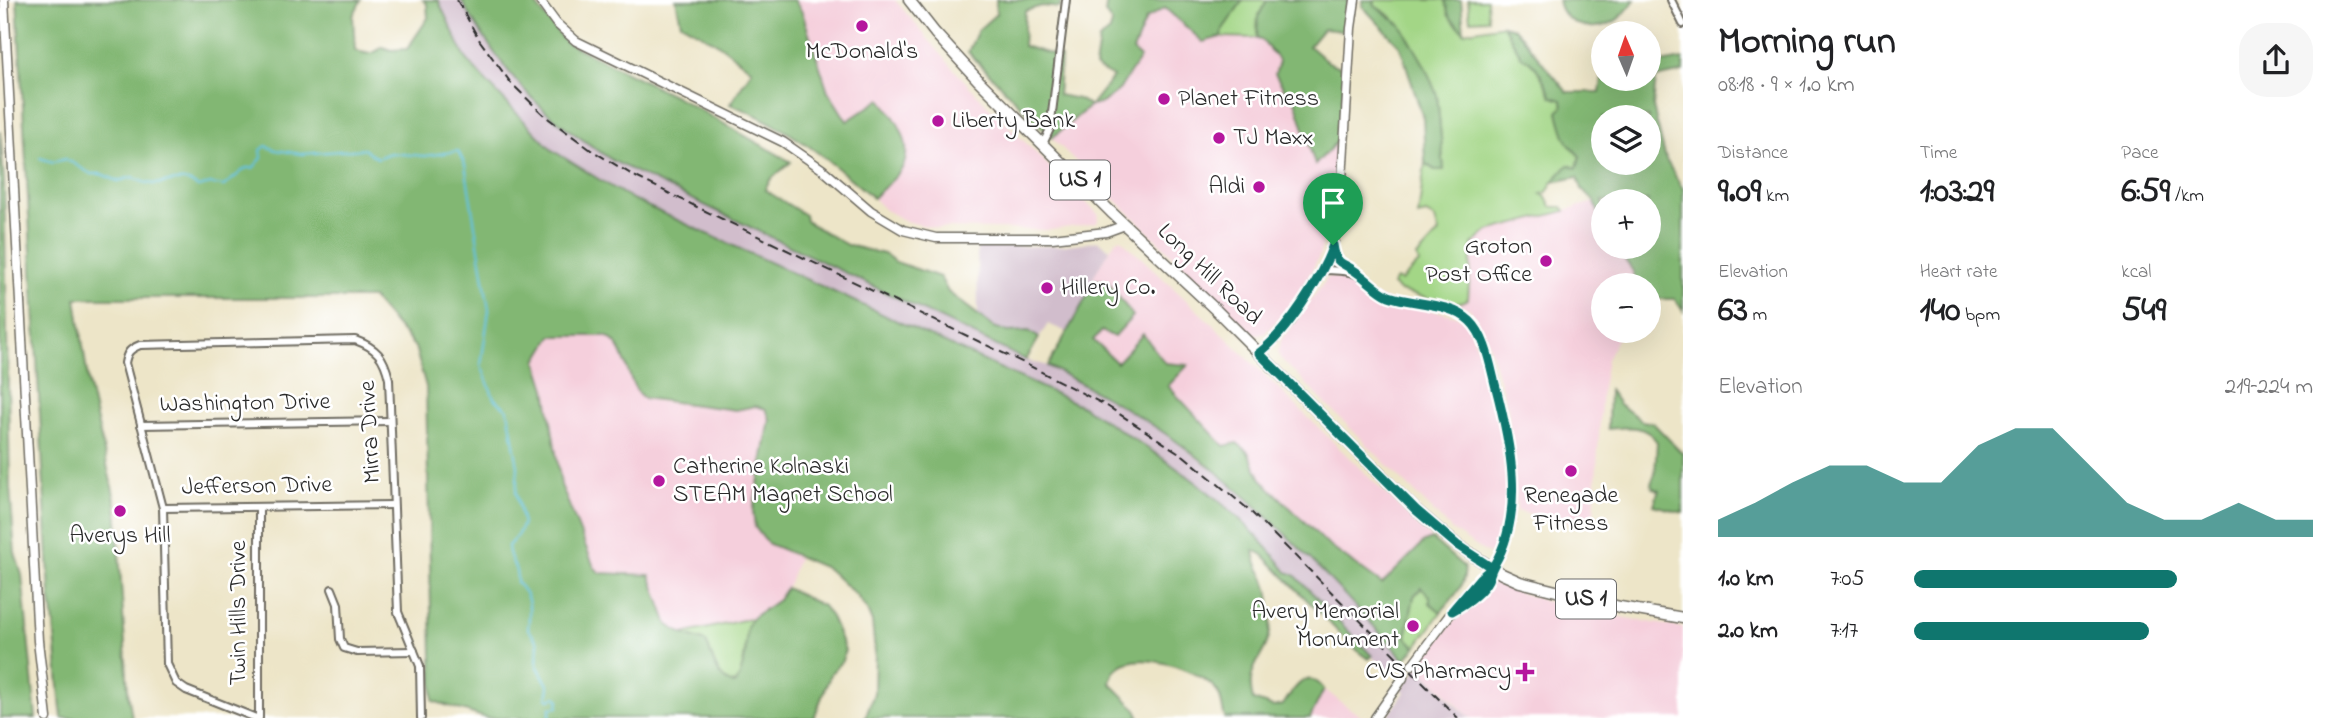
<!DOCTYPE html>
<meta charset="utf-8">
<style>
body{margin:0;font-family:"Indie Flower",sans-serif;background:#f6f6f6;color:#202124;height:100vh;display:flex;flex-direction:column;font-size:26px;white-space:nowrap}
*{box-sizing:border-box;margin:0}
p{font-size:23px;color:#757577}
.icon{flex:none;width:38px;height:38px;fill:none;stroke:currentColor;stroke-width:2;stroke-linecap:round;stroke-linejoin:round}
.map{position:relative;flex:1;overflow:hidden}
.panel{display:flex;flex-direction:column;background:#fff;width:665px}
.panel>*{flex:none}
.needle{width:46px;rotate:358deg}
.tools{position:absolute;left:1591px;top:21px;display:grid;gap:14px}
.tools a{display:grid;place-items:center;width:70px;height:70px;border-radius:50%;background:#fff;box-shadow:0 7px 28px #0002;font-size:35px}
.pin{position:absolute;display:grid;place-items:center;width:60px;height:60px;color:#fff;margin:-72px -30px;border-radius:50% 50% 50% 0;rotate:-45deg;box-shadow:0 0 7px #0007}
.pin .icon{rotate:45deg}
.round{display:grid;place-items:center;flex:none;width:74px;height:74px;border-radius:28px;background:#f6f6f6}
.overview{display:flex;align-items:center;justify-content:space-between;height:119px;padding:0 35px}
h1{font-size:38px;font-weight:700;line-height:52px}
.figures{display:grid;grid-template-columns:repeat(3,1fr);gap:10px;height:119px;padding:7px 35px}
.figures div{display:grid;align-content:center}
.figures b{font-size:35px;font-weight:700}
.figures small{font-size:19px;font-weight:400}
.figures p{font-size:19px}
.chart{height:196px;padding:14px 35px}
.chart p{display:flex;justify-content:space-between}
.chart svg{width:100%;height:126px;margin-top:7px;fill:#0f766e;opacity:.7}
ul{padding:0 35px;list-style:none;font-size:23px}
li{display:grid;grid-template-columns:112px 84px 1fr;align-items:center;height:52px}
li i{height:18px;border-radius:9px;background:#0f766e}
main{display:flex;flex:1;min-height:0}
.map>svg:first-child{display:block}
.built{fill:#f5cfdc}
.industrial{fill:#d1bdcc}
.green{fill:#a3d686;stroke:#678058;stroke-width:2}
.forest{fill:#82b773;stroke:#56714f;stroke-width:2;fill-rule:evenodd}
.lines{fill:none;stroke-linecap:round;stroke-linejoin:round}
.stream{stroke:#62c2e0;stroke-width:2}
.secondary-tunnel{stroke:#c6c0a9;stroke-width:8;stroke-dasharray:8 4;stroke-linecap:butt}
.street-casing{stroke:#6f6c62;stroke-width:10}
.secondary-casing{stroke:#6f6c62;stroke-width:11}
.primary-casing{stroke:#6f6c62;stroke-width:13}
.street{stroke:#fff;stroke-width:6}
.secondary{stroke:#fff;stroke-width:8}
.primary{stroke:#fff;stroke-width:10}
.rail{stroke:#2b2b2b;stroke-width:2;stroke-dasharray:10 5;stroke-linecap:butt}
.route-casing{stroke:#fff;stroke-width:14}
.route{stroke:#0f766e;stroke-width:9}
.poi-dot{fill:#b5179e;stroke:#fff;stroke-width:2.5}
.labels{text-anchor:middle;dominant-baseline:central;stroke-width:5;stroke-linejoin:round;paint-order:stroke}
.shield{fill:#fff;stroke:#6b6b6b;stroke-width:2}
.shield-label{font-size:23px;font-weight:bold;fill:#2b2b2b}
.poi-label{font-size:24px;fill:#2b2b2b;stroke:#fff;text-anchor:start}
.street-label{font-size:24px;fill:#2b2b2b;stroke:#fff}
</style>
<main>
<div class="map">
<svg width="1683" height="718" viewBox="0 0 1683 718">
<rect width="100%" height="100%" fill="#fff"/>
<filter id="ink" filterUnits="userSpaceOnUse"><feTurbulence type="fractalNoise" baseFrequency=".0143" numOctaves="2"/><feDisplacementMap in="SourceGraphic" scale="14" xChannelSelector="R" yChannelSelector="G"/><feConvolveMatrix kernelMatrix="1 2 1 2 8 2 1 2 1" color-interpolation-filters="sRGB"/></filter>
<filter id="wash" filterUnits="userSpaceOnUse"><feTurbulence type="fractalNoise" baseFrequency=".00686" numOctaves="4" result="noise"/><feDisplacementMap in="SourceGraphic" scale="28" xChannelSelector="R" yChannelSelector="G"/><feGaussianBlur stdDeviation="1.57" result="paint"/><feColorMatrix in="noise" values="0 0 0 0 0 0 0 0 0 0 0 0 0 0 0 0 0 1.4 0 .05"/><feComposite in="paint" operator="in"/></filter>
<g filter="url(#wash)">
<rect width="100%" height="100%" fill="#ede5c8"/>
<!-- built -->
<g class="built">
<path d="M794 0H895L958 74 988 106 1099 215 1097 223 1050 230 937 228 908 222 885 210 873 198 900 171 847 121 828 91 802 12Z"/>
<path d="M1165 7 1203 42 1221 37 1261 39 1279 61 1275 69 1285 90 1294 97 1315 164 1339 139 1333 208 1319 257 1297 300 1264 334H1253L1052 138 1090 106 1102 103 1133 52 1146 19Z"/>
<path d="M1595 202 1603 227V247H1615L1633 271 1635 283V285H1603V331H1621L1607 359 1602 388 1593 527 1517 511 1508 409 1487 339 1470 309 1455 304 1460 303 1471 274 1472 245 1488 231Z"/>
<path d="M1121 239 1227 338 1432 539 1423 542 1385 581 1378 583 1328 545 1261 479 1248 451 1224 447 1168 386 1187 365 1117 363 1095 344 1093 340 1103 330 1107 281 1092 278 1116 240Z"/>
<path d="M1329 276 1355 282 1372 295 1386 300 1457 316 1466 321 1471 329 1504 431 1508 508 1497 545 1491 553 1488 554 1453 531 1280 358 1278 353 1281 340Z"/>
<path d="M552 336H607L614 340 620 348 629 377 653 401 708 407 747 409 755 406 766 408 770 419 753 511 755 527 767 543 798 558 789 583 778 600 762 613 752 618 683 634 668 625 650 575 600 574 594 567 561 485 546 389 537 361Z"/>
<path d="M1492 583 1563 607 1683 628V718H1471L1418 666 1458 615Z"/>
<path d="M1324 689 1343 704 1364 718H1310Z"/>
</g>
<!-- industrial -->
<g class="industrial">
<path d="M438 0H461L500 62 533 98 560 122 613 161 1026 360 1048 366 1109 397 1162 431 1232 485 1302 550 1405 660 1391 673 1378 663 1295 575 1287 572 1243 523 1174 466 1139 441 1082 406 636 201 552 150 481 76 465 57Z"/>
<path d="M1098 241 1110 249 1093 277 1096 280 1067 332 1048 324 1039 338 1029 331 1008 332 994 327 978 314 977 247 1059 246Z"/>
<path d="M1418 666 1453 702 1471 718H1387L1405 692 1402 689Z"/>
</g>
<!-- green -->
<g class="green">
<path d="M1243 0H1267L1258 17 1257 38 1221 37 1223 29Z"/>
<path d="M1374 0H1445L1449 16 1464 32 1503 25 1522 57C1537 62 1545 84 1551 96L1562 100 1563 107 1558 112C1562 128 1567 145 1580 156L1577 169 1554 180 1547 192 1541 194 1545 196 1551 207H1562L1565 211 1488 231 1472 245 1468 299C1458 304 1446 306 1437 298L1434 300 1400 291 1392 285 1396 279 1401 281 1419 263 1417 257 1439 233 1435 219 1426 214 1418 216 1425 163 1434 170H1444L1437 95 1391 16 1375 6Z"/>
<path d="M1468 0H1487L1488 19 1470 20Z"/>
<path d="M1421 588 1430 596V603L1441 612 1416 647 1406 637 1414 596Z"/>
<path d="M752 618C742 638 749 664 735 684 716 681 713 657 706 642L683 634Z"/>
</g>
<!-- forest -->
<g class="forest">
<path d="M17 0H361L353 16 355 50C365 55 374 55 382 47L391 50 407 49 428 18 427 4 423 0H438L465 57 481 76 552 150 600 180 636 201 1082 406C1154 451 1236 502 1287 572L1295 575 1372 656 1369 659 1353 647 1263 555 1254 550C1255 566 1262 570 1267 585 1270 595 1271 611 1271 623 1270 658 1243 663 1253 700L1273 707 1283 705C1293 690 1306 666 1324 689L1310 718H1225C1221 707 1223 697 1215 688 1197 669 1132 646 1114 672 1112 675 1111 679 1110 683L1135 708 1140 718H865L874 693 875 652 872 622 867 610 856 595 828 569 767 543 755 527 753 511 770 419 766 409 755 406 736 410 643 398C624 380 629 347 606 336H552L537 361 546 389 561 485 594 567 600 573 650 575 668 625 683 634 706 642C713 657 716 681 735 684L739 678 745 657 747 627 752 618 778 600 786 588 823 606 831 617 845 650 842 661 831 673 814 718H486L433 701 426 387 415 347 372 298H76L89 387 116 504 128 692 132 718H62C57 677 57 636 50 595Z"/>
<path d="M461 0H532L565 42 675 96 791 162 770 180 765 190 805 215 806 221 847 245 884 254 896 262 940 277 948 292 994 327 1008 332 1029 331 1039 338 1026 360 613 161C585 141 555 122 531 97 503 68 481 35 461 0Z"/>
<path d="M676 0H794L802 12 828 91 847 121 881 99C896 118 916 146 901 170 894 180 882 189 873 198 826 157 789 127 730 104L752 70 717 43 681 23Z"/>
<path d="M996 0H1061L1060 8 1042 6 1025 11 1023 46 1061 57 1058 95 1078 99 1090 106 1113 77 1095 67 1099 40 1110 31 1112 23 1105 13 1107 0H1243L1223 29 1221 37 1203 42 1165 8 1146 19 1133 51 1140 58 1119 90 1102 103 1090 106 1052 138 968 52 978 30 996 14Z"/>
<path d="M1267 0H1348L1344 31 1323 29 1309 46C1320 55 1330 67 1345 67L1339 139 1315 165 1294 97 1285 90 1275 74 1279 61 1261 39 1257 38 1258 17Z"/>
<path d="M1363 0H1374L1375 6 1401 25 1425 66 1437 95 1444 170H1435L1425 163 1423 118 1400 46 1362 6Z"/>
<path d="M1445 0H1461L1464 32 1449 16Z"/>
<path d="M1558 0H1635C1628 9 1621 19 1611 23 1590 33 1562 24 1558 0Z"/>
<path d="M1503 25 1514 28 1567 92H1600L1603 72V79H1648L1649 65 1683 59V72L1656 78 1653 107 1666 160 1683 189V311L1675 299H1659L1649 309 1648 285H1635L1633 271 1615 247H1648V201H1603V227L1595 202 1582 189 1578 177 1553 182 1568 165 1577 168 1580 156C1565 143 1563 131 1558 112L1563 107 1562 100 1552 97C1545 84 1537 61 1522 57ZM1603 117H1648V163H1603Z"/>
<path d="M0 131 4 180 10 488 15 553 22 575 36 718H0Z"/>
<path d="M1096 280 1107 281 1133 316 1114 337 1102 331 1093 340 1117 363 1143 334 1165 363 1188 365 1168 386 1224 446 1237 443 1248 452 1261 479 1328 545 1382 584 1424 542 1432 539 1464 567C1467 586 1452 598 1441 612L1430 603V596L1421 588 1414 596 1406 637 1416 647 1405 660C1329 578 1253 492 1160 430 1124 406 1086 386 1048 366Z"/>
<path d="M1609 390 1619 404 1642 421 1653 423 1683 454V513L1654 505 1659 490 1653 488 1651 484 1655 473 1657 442C1645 424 1629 427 1608 429Z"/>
</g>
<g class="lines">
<!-- stream -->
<path class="stream" d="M40 158 53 162 66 159 91 174H101L118 181 133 177C162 195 174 170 198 187L211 184 224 186 246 168H253L262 158 261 150 266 146 276 150 302 154 364 149 377 158 390 153 425 156 458 151 465 165 489 310 481 365 494 398 508 410 518 467 516 493 523 524 517 536 508 546C509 562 518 565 517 583 532 597 530 609 528 629L538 642 537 665 549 687 547 698 551 699 555 696 559 699 558 707 550 708V718"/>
</g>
</g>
<g filter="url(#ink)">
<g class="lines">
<!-- secondary-tunnel -->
<path class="secondary-tunnel" d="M1403 678 1412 665"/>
<defs>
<g id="street">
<path d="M1671 0 1683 24"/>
<path d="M1043 144 1050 129 1066 0"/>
<path d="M1333 246C1336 265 1342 262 1357 272"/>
<path d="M1321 270C1332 270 1343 270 1353 273 1368 277 1376 290 1389 295 1413 305 1453 303 1471 321 1495 346 1516 472 1512 508 1510 529 1504 551 1492 568"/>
<path d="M141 425 390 421"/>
<path d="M163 508 393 505"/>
<path d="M332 589 338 604 340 639 344 648 357 652 414 651"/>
<path d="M256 718 186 690 176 683 167 664 163 508 125 363C127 352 130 349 140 345L355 340C377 348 384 357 389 379L398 612 420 666 421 718"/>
<path d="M259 718V507"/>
</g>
<g id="secondary">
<path d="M4 0 38 641 47 718"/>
<path d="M539 0 556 23 576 41 783 142 822 169 871 211 903 230 936 238H1052L1106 232 1125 225"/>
<path d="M1259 353 1270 344 1291 321 1326 265 1333 247 1341 197 1351 28 1355 0"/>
<path d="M1455 610C1472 600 1486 587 1492 568"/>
<path d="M1412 665 1463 597 1492 568"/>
<path d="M1375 718 1403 678"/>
</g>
<path id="primary" d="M909 0 935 33 979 81 1111 212 1217 311 1416 510 1457 545 1502 574 1520 582 1620 607 1683 618"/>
</defs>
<!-- street casing -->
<use href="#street" class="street-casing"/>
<!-- secondary casing -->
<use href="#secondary" class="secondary-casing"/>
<!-- primary casing -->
<use href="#primary" class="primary-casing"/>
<!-- street -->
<use href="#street" class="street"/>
<!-- secondary -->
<use href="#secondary" class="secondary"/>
<!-- primary -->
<use href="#primary" class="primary"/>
<!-- rail -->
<path class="rail" d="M457 0 480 41 511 83 545 116 591 150 636 177 697 207 1026 364 1107 406 1184 456 1248 509 1458 718"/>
</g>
</g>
<g class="lines" filter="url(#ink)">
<defs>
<path id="route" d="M1333 245C1322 277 1287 332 1259 353L1416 510 1457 545 1492 568 1480 578 1452 611C1465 604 1481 594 1488 580 1490 575 1491 570 1494 565 1526 512 1510 441 1495 384 1490 364 1485 335 1470 321 1450 302 1414 305 1389 296 1377 291 1366 278 1355 271 1340 261 1336 265 1333 245"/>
</defs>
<!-- route casing -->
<use href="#route" class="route-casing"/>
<!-- route -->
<use href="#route" class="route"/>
</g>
<!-- markers -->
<g class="poi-dot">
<circle cx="862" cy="26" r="7"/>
<circle cx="1164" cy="99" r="7"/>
<circle cx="938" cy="121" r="7"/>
<circle cx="1219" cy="138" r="7"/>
<circle cx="1259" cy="187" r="7"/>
<circle cx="1546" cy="261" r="7"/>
<circle cx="1047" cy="288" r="7"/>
<circle cx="1571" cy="471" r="7"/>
<circle cx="659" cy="481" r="7"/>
<circle cx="120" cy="511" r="7"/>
<circle cx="1413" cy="626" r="7"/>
<path d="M1521.5 661.5h7v7h7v7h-7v7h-7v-7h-7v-7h7z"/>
</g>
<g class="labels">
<!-- shield labels -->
<g class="shield">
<rect x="1050" y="160.5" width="60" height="39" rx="5"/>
<rect x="1556" y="579.5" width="60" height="39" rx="5"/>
</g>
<g class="shield-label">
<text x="1080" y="180">US 1</text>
<text x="1586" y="599">US 1</text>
</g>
<!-- poi labels -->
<g class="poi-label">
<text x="862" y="52" text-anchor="middle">McDonald's</text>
<text x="1178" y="99">Planet Fitness</text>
<text x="952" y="121">Liberty Bank</text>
<text x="1233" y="138">TJ Maxx</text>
<text x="1245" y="187" text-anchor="end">Aldi</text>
<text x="1532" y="247" text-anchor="end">Groton<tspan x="1532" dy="28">Post Office</tspan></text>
<text x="1061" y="288">Hillery Co.</text>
<text x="673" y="467">Catherine Kolnaski<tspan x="673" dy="28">STEAM Magnet School</tspan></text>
<text x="1571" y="496" text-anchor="middle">Renegade<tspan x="1571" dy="28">Fitness</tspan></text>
<text x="120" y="536" text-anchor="middle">Averys Hill</text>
<text x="1399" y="612" text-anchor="end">Avery Memorial<tspan x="1399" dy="28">Monument</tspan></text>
<text x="1511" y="672" text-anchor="end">CVS Pharmacy</text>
</g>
<!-- street labels -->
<g class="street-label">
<text transform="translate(1209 275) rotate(44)">Long Hill Road</text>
<text transform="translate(245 404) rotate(-1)">Washington Drive</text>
<text transform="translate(371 432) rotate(-93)">Mirra Drive</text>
<text transform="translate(257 487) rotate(-1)">Jefferson Drive</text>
<text transform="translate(239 613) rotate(-90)">Twin Hills Drive</text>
</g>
</g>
</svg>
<div class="tools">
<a><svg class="needle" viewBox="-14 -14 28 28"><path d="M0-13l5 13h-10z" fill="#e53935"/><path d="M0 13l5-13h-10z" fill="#757577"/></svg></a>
<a><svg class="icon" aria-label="layers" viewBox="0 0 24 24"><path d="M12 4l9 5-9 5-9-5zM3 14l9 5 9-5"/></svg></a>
<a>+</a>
<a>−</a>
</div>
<div class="pin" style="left:1333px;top:245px;background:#1e9e55"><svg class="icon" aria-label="arrive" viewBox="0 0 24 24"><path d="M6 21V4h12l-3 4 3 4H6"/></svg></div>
</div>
<section class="panel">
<div class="overview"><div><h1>Morning run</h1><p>08:18 · 9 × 1.0 km</p></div><a class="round"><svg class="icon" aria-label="share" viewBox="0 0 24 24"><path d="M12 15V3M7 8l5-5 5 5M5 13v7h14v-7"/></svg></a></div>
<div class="figures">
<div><p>Distance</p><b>9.09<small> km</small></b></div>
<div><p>Time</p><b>1:03:29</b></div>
<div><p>Pace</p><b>6:59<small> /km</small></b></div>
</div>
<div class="figures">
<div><p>Elevation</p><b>63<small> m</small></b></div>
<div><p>Heart rate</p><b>140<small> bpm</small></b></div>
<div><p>kcal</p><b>549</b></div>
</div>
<div class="chart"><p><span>Elevation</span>219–224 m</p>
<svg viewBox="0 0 160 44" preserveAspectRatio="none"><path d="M0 44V38L10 32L20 25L30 19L40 19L50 25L60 25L70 12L80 6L90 6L100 19L110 32L120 38L130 38L140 32L150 38L160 38V44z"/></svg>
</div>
<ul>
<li><b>1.0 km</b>7:05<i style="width:66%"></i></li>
<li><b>2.0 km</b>7:17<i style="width:59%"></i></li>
</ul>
</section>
</main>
